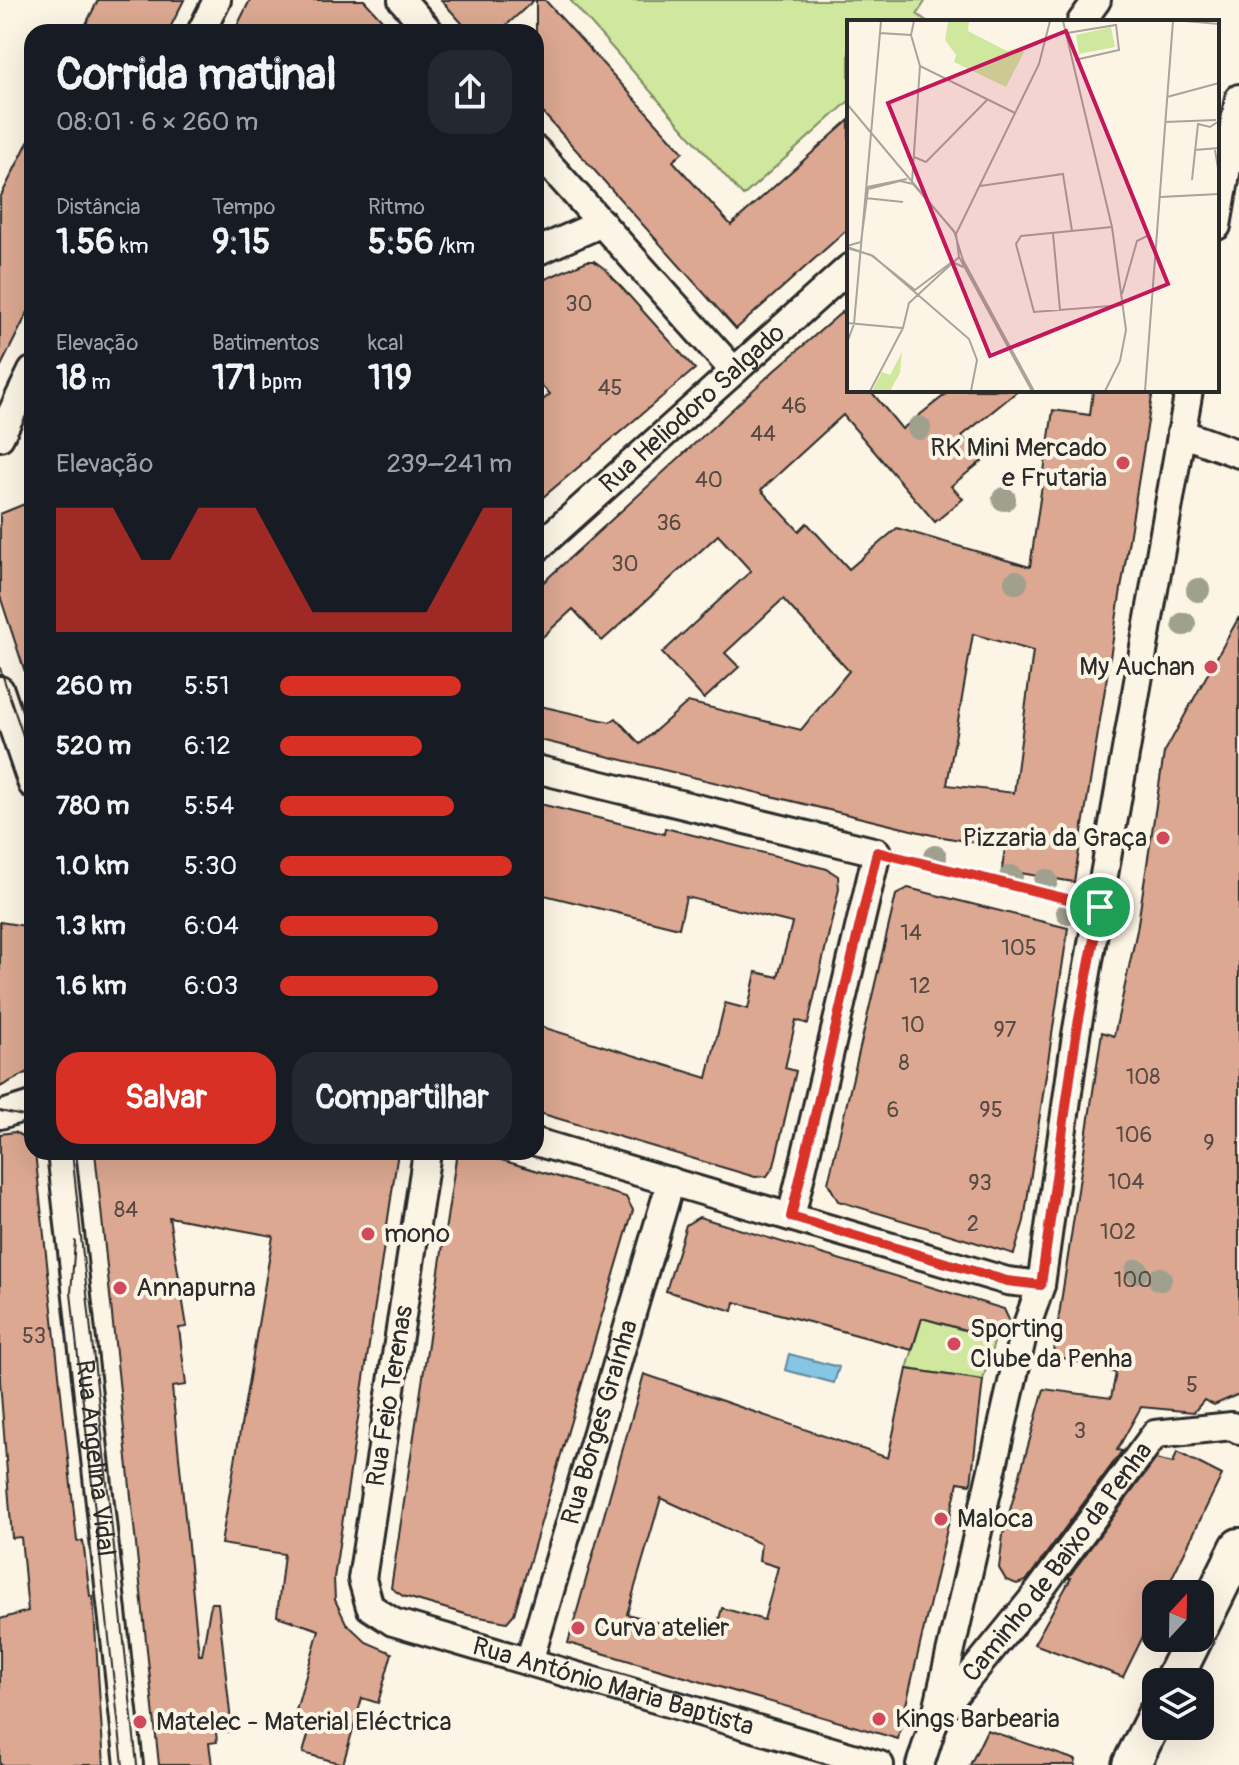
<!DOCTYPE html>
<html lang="pt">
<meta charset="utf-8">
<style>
body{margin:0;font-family:Pangolin,sans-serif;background:#242831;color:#f1f3f6;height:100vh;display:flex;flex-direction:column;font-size:30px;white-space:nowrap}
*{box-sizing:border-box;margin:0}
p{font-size:26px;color:#9ea1a6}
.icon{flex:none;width:44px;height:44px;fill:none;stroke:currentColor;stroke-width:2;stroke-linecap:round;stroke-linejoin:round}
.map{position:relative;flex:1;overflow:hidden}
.side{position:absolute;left:24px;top:24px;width:520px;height:1136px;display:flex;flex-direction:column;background:#171b24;border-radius:24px;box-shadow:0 8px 32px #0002}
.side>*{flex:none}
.needle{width:52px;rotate:22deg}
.controls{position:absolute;left:1142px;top:1580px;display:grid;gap:16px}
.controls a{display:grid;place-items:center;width:72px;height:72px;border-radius:16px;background:#171b24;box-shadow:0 8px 32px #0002;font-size:40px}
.pin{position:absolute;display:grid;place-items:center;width:68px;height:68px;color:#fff;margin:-34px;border:4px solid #fff;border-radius:50%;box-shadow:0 2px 8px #0007}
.round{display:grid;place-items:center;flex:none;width:84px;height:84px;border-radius:24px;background:#242831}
.overview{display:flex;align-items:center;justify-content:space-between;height:136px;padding:0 32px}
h1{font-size:44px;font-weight:700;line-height:60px}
.figures{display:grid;grid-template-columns:repeat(3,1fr);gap:12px;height:136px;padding:8px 32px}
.figures div{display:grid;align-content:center}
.figures b{font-size:34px;font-weight:700}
.figures small{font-size:22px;font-weight:400}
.figures p{font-size:22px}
.chart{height:224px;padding:16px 32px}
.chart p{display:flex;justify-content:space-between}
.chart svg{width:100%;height:144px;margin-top:8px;fill:#d93025;opacity:.7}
.button{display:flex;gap:16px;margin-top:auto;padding:16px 32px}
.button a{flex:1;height:92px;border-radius:24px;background:#d93025;color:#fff;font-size:32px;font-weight:700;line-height:92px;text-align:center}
.button a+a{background:#242831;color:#f1f3f6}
ul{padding:0 32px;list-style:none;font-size:26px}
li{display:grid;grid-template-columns:128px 96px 1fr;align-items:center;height:60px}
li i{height:20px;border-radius:10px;background:#d93025}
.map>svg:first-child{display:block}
.green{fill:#cfe89e;stroke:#7d8a64;stroke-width:2}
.water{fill:#85c6e5;stroke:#61889b;stroke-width:2}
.building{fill:#dca891;stroke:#2b2b2b;stroke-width:2;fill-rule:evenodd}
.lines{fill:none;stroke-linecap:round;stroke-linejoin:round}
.street-casing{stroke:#2b2b2b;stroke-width:32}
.secondary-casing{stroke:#2b2b2b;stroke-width:42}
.path{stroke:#2b2b2b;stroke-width:5;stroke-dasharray:6 6;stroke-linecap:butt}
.street{stroke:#fcf5e5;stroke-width:26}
.secondary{stroke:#fcf5e5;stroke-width:36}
.tram{stroke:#2b2b2b;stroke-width:2}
.tree{fill:#a0a08f}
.route-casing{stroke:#fff;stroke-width:16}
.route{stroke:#d93025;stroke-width:10}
.poi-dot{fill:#d1495b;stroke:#fcf5e5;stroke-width:3}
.labels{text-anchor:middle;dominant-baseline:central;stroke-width:8;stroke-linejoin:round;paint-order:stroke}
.number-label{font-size:22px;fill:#574a44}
.street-label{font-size:26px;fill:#2b2b2b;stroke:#fcf5e5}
.poi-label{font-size:26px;fill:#2b2b2b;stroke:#fcf5e5;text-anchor:start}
.inset-road{fill:none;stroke:#a8a49b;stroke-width:2}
.view{fill:#c2185b;fill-opacity:0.15;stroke:#c2185b;stroke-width:4}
.inset-edge{fill:none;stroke:#2b2b2b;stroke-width:4}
</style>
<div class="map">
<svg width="1239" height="1765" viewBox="0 0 1239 1765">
<rect width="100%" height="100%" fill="#fcf5e5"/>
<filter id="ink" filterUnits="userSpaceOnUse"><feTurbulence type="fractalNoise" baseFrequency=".0125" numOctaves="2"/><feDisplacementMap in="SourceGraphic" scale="16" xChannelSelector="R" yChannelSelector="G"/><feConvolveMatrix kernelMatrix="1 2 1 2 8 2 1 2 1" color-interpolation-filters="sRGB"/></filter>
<g filter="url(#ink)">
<!-- green -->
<g class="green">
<path d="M570 0H926L917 14 928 22H849V101L743 196Z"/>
<path d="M922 1318 995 1339 983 1380 907 1369Z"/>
</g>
<!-- water -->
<path class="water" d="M789 1354 839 1367 834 1383 785 1370Z"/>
<!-- building -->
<g class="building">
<path d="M98 0H184L168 32H82Z"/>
<path d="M250 0H364L393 32H234Z"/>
<path d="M441 0H534L499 32H470Z"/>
<path d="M536 0H545L683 152 673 161 731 225 849 120V228L736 329 536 105Z"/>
<path d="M32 134V304L0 368V198Z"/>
<path d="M587 261H594L605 269 695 369 536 503V406L550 394 536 380V283Z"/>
<path d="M849 306V390H870L902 429 951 390H1019L962 436 982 461 951 486 963 499 935 522 843 415 761 490 799 531 807 523 849 569 897 528 1030 567 1053 410 1090 415 1093 390H1153L1074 882 1002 870 1005 848 932 835 536 739V705L610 722 616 718 640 744 688 702 801 730 849 671 783 599 725 653 739 667 704 699 662 653 751 571 718 535 602 641 573 609 536 643V589L776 369ZM973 634 1033 651 1014 793 947 785Z"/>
<path d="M32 501V677L27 678 0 596V514Z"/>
<path d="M1239 617V1394L1214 1405 1204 1400 1194 1412 1141 1407 1117 1450 1122 1451 1026 1581 1017 1584 1006 1580 999 1568 1003 1535 1044 1389 1111 1398 1116 1373 1053 1355 1102 1032 1114 1036 1137 930 1164 753Z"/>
<path d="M536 803 664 834 665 828 701 837 827 869 838 876 839 889 808 1024 796 1020 785 1068 796 1071 774 1166 767 1176 755 1177 536 1112V1025L707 1078 725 1003 748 1009 756 972 778 977 792 923 686 897 679 928 536 893Z"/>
<path d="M908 888 1068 928 1024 1221 1014 1254 838 1201 828 1183 896 895Z"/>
<path d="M0 922 32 927V983L28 1014 32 1015V1070L0 1087Z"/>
<path d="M15 1132 31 1141 32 1152H35L77 1541H83L90 1596H93L104 1765H0V1619L28 1611 21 1537 12 1538 0 1381V1134Z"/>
<path d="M95 1152H398L334 1578 335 1600 346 1623 366 1642 392 1653 378 1703 362 1698 343 1764 303 1753 311 1725 293 1721 319 1630 277 1616 284 1554 221 1544 273 1236 169 1217 187 1327 179 1328 186 1385 172 1387 199 1655H202L211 1603H218L232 1731 216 1732 217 1742 209 1743 212 1765H159Z"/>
<path d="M457 1152H474L626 1197 633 1210 514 1614 507 1622 468 1615 403 1596 391 1588Z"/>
<path d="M699 1217 1004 1309 1010 1322 1005 1341 922 1318 912 1350 735 1302 733 1311 666 1291 686 1225Z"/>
<path d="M907 1369 983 1380 971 1484 958 1482 898 1739 568 1643 644 1374 888 1458ZM661 1498 761 1544 759 1561 778 1567 764 1620 722 1608 714 1638 627 1614Z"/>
<path d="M1177 1452 1222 1475 1164 1594H1156V1610L1123 1677 1034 1644 1071 1578H1068L1156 1459 1173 1463Z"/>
<path d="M987 1730 1076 1760 1075 1765H970Z"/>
</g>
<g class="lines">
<defs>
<g id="street">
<path d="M402 0 430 32"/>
<path d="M1081 22 1097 0"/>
<path d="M201 32 217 0"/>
<path d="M536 150 734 371"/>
<path d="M1217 226 1239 98"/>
<path d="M536 252 602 223"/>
<path d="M1181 433 1239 454"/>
<path d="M0 437 32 371"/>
<path id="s1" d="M536 549 849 268"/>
<path d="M0 690 32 784"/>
<path d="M536 769 877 852 791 1217"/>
<path d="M0 1115 32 1105"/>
<path d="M536 1142 1007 1281 1041 1285"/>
<path id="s2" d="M61 1152 129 1765"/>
<path id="s3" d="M427 1152 362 1579 370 1607 393 1622 880 1765"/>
<path id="s4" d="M529 1662 671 1181"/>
<path id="s5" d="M938 1715 1039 1591 1155 1434 1232 1426 1239 1430"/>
<path d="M920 1765 935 1719 1022 1339 1041 1285 1076 1035 1189 390"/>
</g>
<g id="secondary">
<path d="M1200 1626 1239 1547"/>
<path d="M1172 1682 1194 1638"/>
<path d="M1131 1765 1156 1715"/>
</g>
</defs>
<!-- street casing -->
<use href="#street" class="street-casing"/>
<!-- secondary casing -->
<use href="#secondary" class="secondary-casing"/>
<!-- path -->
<path class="path" d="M905 859 1070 900"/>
<!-- street -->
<use href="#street" class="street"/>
<!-- secondary -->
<use href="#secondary" class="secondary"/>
<!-- tram -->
<g class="tram">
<path d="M0 668 32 762"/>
<path d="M0 1111 32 1118"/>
<path d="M72 1152 137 1765"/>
<path d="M75 1241 71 1293 123 1765"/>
</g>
</g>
<!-- trees -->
<g class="tree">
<circle cx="919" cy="428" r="12"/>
<circle cx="1004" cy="499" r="12"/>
<circle cx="1016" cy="582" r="12"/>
<circle cx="1198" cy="590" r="12"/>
<circle cx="1184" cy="624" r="12"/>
<circle cx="935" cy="857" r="12"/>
<circle cx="1011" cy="877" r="12"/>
<circle cx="1046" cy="881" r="12"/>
<circle cx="1068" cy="912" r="12"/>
<circle cx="1137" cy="1271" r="12"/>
<circle cx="1160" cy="1279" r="12"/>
</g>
</g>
<g class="lines" filter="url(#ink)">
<defs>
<path id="route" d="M877 852 1100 907 1076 1035 1041 1285 1007 1281 791 1217Z"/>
</defs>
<!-- route casing -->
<use href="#route" class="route-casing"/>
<!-- route -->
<use href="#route" class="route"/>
</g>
<!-- markers -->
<g class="poi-dot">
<circle cx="1123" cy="463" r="8"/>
<circle cx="1211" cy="667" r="8"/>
<circle cx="1163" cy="838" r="8"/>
<circle cx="368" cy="1234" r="8"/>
<circle cx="120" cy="1288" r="8"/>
<circle cx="954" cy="1344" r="8"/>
<circle cx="941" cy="1519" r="8"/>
<circle cx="578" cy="1628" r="8"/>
<circle cx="879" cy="1719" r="8"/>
<circle cx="140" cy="1722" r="8"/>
</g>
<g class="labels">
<!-- number labels -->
<g class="number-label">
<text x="579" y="304">30</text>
<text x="610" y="388">45</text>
<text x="794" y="406">46</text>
<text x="763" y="434">44</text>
<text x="709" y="480">40</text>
<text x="669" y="523">36</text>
<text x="625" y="564">30</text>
<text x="911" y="933">14</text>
<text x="1019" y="948">105</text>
<text x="920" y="986">12</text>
<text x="913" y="1025">10</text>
<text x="1005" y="1030">97</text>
<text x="904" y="1063">8</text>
<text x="1143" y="1077">108</text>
<text x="893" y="1110">6</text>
<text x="991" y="1110">95</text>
<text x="1134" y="1135">106</text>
<text x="1209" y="1143">9</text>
<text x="1126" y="1182">104</text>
<text x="980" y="1183">93</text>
<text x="126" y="1210">84</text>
<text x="973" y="1224">2</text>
<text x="1118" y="1232">102</text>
<text x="1133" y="1280">100</text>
<text x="34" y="1336">53</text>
<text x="1192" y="1385">5</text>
<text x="1080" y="1431">3</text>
</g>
<!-- street labels -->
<g class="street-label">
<text stroke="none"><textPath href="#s1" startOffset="210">Rua Heliodoro Salgado</textPath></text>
<text transform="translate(390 1396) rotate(-81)">Rua Feio Terenas</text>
<text stroke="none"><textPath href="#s4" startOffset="250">Rua Borges Graínha</textPath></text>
<text stroke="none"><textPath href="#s2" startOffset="308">Rua Angelina Vidal</textPath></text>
<text stroke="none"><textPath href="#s5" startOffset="194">Caminho de Baixo da Penha</textPath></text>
<text stroke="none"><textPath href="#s3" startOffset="718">Rua António Maria Baptista</textPath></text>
</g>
<!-- poi labels -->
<g class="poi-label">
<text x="1107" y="448" text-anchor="end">RK Mini Mercado<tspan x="1107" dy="30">e Frutaria</tspan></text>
<text x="1195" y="667" text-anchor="end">My Auchan</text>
<text x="1147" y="838" text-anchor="end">Pizzaria da Graça</text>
<text x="384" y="1234">mono</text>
<text x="136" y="1288">Annapurna</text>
<text x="970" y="1329">Sporting<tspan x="970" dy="30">Clube da Penha</tspan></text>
<text x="957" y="1519">Maloca</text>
<text x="594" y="1628">Curva atelier</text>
<text x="895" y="1719">Kings Barbearia</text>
<text x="156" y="1722">Matelec - Material Eléctrica</text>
</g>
</g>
<!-- overview -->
<g transform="translate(847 20)">
<rect width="372" height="372" fill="#fcf5e5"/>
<path d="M101 1H122L121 11 160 31 174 27 177 32 159 67 107 42 109 35 98 20ZM264 7 268 27 232 34 229 15ZM55 332 53 353 43 371H25L35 352 43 355Z" fill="#cfe89e"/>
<path class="inset-road" d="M34 1 33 13 64 15M67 1 64 15 73 46 168 93M216 1 265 207 279 310 273 341 258 371M338 1 372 4M220 13 269 5 272 30 228 40M320 77 372 63M0 84 109 214M318 102 369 100M347 130 372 128M368 130 372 154M67 137 79 142 140 80M345 160 351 104 363 107 372 101M65 162 73 46M133 166 216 154 225 211M20 167 60 159M313 177 372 174M18 178 56 182M265 207 174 216 169 224 187 292 276 285M206 213 213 290M109 214 192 44 203 1M109 214 112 237 185 371M0 226 14 222 21 169 53 161 66 164 107 211 116 240 187 371M0 227 26 236 122 319 130 340 124 371M0 228 24 235 68 270 105 242 121 249M275 274 290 221 300 216M0 303 55 308M0 323 7 304 33 13M23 371 56 308 62 283 112 237M298 371 326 1"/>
<path class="view" d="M219 11 321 264 143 336 41 83Z"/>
<rect width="372" height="372" class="inset-edge"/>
</g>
</svg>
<div class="controls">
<a><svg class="needle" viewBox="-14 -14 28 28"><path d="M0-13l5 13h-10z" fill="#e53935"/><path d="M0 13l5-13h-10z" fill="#9ea1a6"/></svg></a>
<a><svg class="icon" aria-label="layers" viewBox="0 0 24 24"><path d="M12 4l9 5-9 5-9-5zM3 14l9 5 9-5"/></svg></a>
</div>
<div class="pin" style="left:1100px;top:907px;background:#1e9e55"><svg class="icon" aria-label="arrive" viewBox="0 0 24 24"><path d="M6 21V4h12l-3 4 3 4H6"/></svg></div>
<section class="side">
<div class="overview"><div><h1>Corrida matinal</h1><p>08:01 · 6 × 260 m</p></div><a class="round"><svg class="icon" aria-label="share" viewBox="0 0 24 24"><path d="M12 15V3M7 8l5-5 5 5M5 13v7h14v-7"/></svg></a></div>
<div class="figures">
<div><p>Distância</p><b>1.56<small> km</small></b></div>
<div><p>Tempo</p><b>9:15</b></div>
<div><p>Ritmo</p><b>5:56<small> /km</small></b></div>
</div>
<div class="figures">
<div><p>Elevação</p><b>18<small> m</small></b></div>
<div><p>Batimentos</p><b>171<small> bpm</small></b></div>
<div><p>kcal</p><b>119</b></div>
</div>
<div class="chart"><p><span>Elevação</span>239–241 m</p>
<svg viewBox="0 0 160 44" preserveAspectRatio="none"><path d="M0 44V6L10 6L20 6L30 22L40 22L50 6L60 6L70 6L80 22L90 38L100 38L110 38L120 38L130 38L140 22L150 6L160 6V44z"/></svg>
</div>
<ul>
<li><b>260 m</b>5:51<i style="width:78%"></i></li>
<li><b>520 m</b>6:12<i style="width:61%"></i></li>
<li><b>780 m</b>5:54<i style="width:75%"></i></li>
<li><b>1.0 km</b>5:30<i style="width:100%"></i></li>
<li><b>1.3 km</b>6:04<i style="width:68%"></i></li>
<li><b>1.6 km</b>6:03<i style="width:68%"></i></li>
</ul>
<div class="button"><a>Salvar</a><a>Compartilhar</a></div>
</section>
</div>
